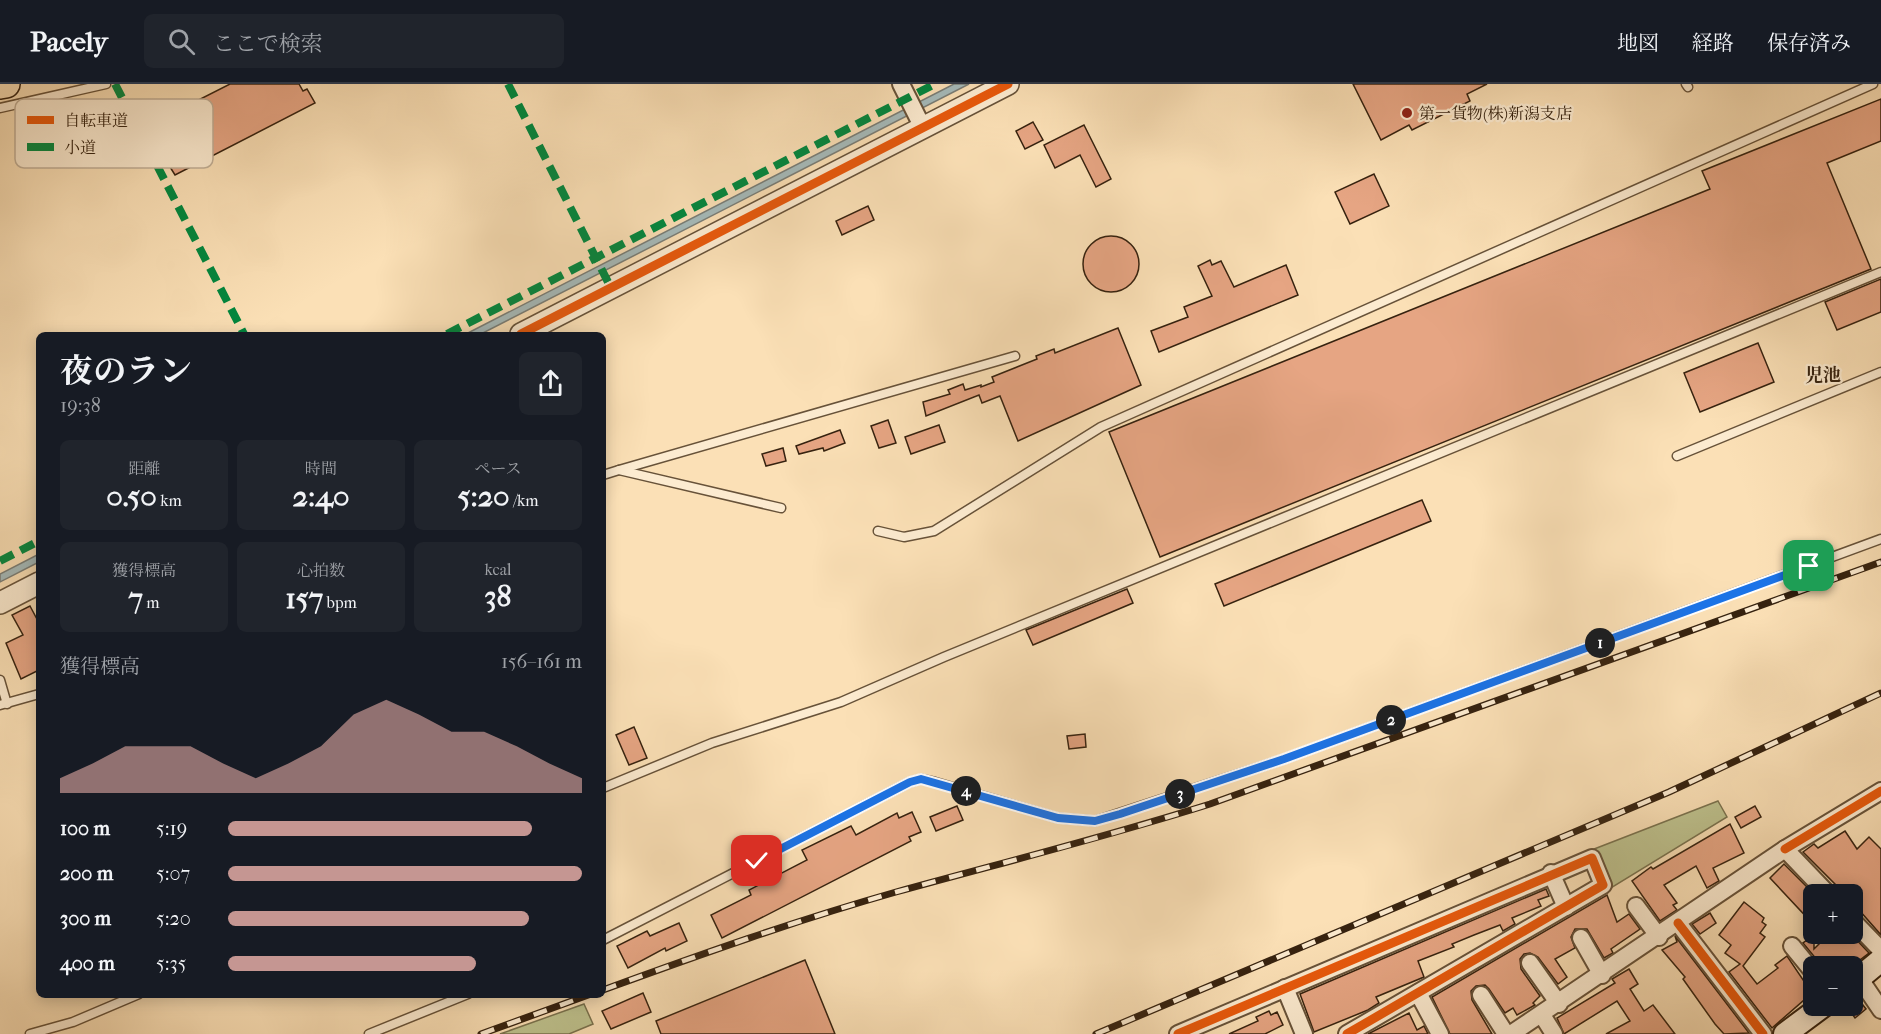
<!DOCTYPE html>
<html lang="ja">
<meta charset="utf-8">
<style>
body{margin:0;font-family:"IM FELL French Canon","Noto Serif JP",serif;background:#20242c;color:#f1f3f6;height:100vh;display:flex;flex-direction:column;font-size:22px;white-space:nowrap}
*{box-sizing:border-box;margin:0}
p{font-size:20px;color:#9ea1a6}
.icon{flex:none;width:33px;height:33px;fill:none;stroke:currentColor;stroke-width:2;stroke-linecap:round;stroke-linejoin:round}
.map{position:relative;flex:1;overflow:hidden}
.drawer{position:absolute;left:36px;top:248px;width:570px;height:666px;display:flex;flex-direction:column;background:#171b24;border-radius:9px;box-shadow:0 3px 15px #0003}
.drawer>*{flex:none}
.tools{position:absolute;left:1803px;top:800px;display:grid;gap:12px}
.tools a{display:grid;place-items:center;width:60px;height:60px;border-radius:9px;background:#171b24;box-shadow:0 3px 15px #0003;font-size:30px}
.pin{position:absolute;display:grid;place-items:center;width:51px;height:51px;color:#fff;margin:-26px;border-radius:12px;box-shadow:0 3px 9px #0006}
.km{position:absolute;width:30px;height:30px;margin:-15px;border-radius:50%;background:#222;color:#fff;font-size:16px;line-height:30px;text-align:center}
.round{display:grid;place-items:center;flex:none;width:63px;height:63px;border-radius:9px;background:#20242c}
.summary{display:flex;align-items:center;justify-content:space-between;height:102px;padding:0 24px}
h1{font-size:33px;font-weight:700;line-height:45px}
.figures{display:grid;grid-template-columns:repeat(3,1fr);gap:9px;height:102px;padding:6px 24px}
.figures div{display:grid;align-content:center;border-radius:9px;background:#20242c;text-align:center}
.figures b{font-size:30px;font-weight:700}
.figures small{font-size:16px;font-weight:400}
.figures p{font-size:16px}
.chart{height:168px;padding:12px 24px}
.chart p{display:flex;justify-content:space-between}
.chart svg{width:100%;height:108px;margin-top:6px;fill:#c59692;opacity:.7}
ul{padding:0 24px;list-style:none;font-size:20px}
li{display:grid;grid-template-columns:96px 72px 1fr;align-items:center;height:45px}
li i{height:15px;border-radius:8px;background:#c59692}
header{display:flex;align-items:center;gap:36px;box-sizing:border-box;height:84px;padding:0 30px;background:#171b24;border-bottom:2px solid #363941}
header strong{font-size:28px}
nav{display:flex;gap:33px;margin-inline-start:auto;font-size:21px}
.search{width:420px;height:54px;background:#20242c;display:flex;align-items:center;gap:15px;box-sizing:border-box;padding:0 21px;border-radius:9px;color:#9ea1a6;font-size:22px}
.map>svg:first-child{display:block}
.green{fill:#bec28e;stroke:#7a724e;stroke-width:1.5}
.water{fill:#a5baba;stroke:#797d76;stroke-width:1.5}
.building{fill:#e6a583;stroke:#36220f;stroke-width:1.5}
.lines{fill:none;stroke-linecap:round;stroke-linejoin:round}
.service-casing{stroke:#675239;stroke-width:11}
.minor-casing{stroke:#675239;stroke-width:20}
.tertiary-casing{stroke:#675239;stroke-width:24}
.secondary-casing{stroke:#36220f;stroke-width:26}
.trunk-casing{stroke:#36220f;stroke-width:30}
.service{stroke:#fcebd0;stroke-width:8}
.minor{stroke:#fcebd0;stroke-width:16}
.tertiary{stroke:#fcebd0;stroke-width:21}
.secondary{stroke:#fcebd0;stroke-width:22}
.trunk{stroke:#fbe0b6;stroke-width:27}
.rail-casing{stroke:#36220f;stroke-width:7}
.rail{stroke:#fcebd0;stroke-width:4.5;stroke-dasharray:14;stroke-linecap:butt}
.quiet{stroke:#00873e;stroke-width:8;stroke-dasharray:15 8;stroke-linecap:butt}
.cycleway-casing{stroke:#fcebd0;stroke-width:13}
.cycleway{stroke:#e8590c;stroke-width:9}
.route-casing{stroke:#fff;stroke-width:12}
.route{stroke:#1a73e8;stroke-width:8}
.poi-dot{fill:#8f2418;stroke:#fcebd0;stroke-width:2}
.labels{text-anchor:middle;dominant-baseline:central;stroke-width:4.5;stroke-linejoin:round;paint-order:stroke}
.poi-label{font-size:16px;fill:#36220f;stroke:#fcebd0;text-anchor:start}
.neighbourhood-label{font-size:18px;font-weight:bold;fill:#36220f;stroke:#fcebd0}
.key{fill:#fcebd0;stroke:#c1af96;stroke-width:1.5}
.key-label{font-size:16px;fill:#36220f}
</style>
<header>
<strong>Pacely</strong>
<div class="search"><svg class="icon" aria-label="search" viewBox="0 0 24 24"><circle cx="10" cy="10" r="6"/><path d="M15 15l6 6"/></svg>ここで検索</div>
<nav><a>地図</a><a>経路</a><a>保存済み</a></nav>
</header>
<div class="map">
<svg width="1881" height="950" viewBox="0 0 1881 950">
<rect width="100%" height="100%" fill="#fbe0b6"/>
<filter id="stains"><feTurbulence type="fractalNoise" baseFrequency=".00333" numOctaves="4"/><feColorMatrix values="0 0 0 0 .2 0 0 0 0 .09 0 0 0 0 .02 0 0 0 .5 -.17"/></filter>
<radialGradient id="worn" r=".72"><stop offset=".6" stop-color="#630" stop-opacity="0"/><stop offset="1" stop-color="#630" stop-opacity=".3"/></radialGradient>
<!-- green -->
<g class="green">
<path d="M1718 717 1727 733 1606 807 1589 767Z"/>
<path d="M584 920 593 940 569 950H500Z"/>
</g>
<!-- water -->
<g class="water">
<path d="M954 0H969L481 250H466Z"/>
<path d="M39 470V478L0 498V490Z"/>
</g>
<!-- building -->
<g class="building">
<path d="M230 0H299L303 7 307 5 315 19 175 91 157 62 159 61 149 41Z"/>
<path d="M1353 0H1487L1467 10 1470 17 1412 46 1409 41 1381 56Z"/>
<path d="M1881 15V57L1827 79 1871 185 1160 473 1109 348 1710 105 1702 87Z"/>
<path d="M1033 38 1043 56 1025 65 1016 47Z"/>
<path d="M1084 41 1111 95 1096 103 1080 71 1055 84 1044 61Z"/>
<path d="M1374 90 1389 122 1350 140 1335 108Z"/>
<path d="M868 122 874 136 842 151 836 137Z"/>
<circle cx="1111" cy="180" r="28"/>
<path d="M1210 176 1212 181 1221 177 1234 203 1286 181 1298 211 1159 268 1151 247 1188 233 1184 223 1212 212 1198 182Z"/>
<path d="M1881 195V228L1837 246 1825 218Z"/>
<path d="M1118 244 1141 301 1018 357 1000 312 982 319 979 311 926 332 923 318 950 310 948 306 963 300 965 306 981 301V303L994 298 992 293 1037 275 1036 272 1054 265 1055 269Z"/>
<path d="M1758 259 1774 298 1700 328 1684 289Z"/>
<path d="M888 336 896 359 879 364 871 342Z"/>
<path d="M939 341 945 358 911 370 905 353Z"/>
<path d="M840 346 845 359 824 367 823 364 799 370 796 362Z"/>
<path d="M783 364 786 377 766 382 762 370Z"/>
<path d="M1422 416 1431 437 1224 522 1215 500Z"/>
<path d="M1127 505 1133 519 1033 561 1026 546Z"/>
<path d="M30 522 39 539V586L21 595 6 559 23 551 12 531Z"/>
<path d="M634 643 647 674 629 681 616 651Z"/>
<path d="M1085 650 1086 663 1069 665 1067 652Z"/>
<path d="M957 722 963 736 936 747 930 733Z"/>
<path d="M1755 722 1761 733 1741 744 1735 733Z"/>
<path d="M912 728 921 748 909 753 911 757 722 854 711 831 751 811 749 806 807 776 802 766 851 742 856 751 897 729 899 734Z"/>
<path d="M1730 740 1744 769 1713 784 1719 797 1707 804 1696 782 1664 801 1677 819 1673 821 1677 826 1660 837 1632 797 1651 783 1653 785Z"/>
<path d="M1845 747 1857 765 1869 753 1881 765V851L1852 818V810H1845L1803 768 1814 760 1818 764Z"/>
<path d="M1784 780 1814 810V841L1770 794Z"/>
<path d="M1546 805 1549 812 1538 816 1541 822 1512 834 1515 840 1503 847 1500 841 1474 851 1452 860 1454 863 1418 877 1424 893 1376 913 1379 919 1368 926 1314 948 1300 910Z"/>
<path d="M1607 811 1617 838 1629 830 1640 845 1611 865 1613 869 1604 874 1587 845H1575L1571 853 1575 864 1555 875 1567 893 1558 900 1538 873 1530 869 1524 870 1520 875 1521 885 1540 912 1533 919 1535 921 1517 931 1513 924 1505 929 1489 905 1485 901 1476 902 1471 907 1472 916 1492 950H1450L1432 913Z"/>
<path d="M1744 818 1764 834 1762 838 1766 841 1760 849 1765 853 1743 882 1757 900 1778 884 1775 881 1787 872 1812 909 1772 944 1729 888 1740 880 1725 869 1731 861 1719 851Z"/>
<path d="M1710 829 1716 839 1700 850 1692 840Z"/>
<path d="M679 839 687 857 666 867 665 864 628 884 617 862 647 847 650 852Z"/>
<path d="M1830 849H1850L1869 869 1852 882 1848 878 1843 882H1822L1803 859 1814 851V865Z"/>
<path d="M1675 852 1749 949 1724 950 1715 940 1683 895 1685 893 1662 866 1677 858Z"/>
<path d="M805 876 835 950H661L656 937Z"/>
<path d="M1629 885 1638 900 1630 905 1644 927 1653 921 1675 950H1606L1630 937 1617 917 1564 950 1557 934 1615 899 1612 895Z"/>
<path d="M643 909 651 928 611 945 602 927Z"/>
<path d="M1859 916 1866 925 1855 934 1848 924Z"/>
<path d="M1269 927 1271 931 1277 928 1283 941 1265 950H1229L1258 937 1256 933Z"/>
<path d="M1409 929 1417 946 1424 942 1428 950H1368Z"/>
</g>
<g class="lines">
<defs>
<g id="service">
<path d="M1686 0 1688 3"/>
<path d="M0 24 106 0"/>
<path d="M1677 372 1881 288"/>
<path d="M619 386 1015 272"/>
<path d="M603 391 619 386 781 424"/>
<path d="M878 447 904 453 934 447 1101 343 1873 0"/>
<path d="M0 596 7 620"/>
<path d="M0 621 39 610"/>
<path d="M603 704 712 659 841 618 944 573 1881 188"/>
<path d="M603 856 910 698 921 695 935 698 1058 734 1095 737 1284 675 1881 455"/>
<path d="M30 950 73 938 139 910"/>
<path d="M369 950 468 910"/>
</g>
<g id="minor">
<path d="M901 0 923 44"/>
<path d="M1785 765 1881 707"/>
<path d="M1551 789 1566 823"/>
<path d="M1636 822 1659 853"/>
<path d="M1852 836 1881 866"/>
<path d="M1678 839 1763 950"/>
<path d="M1581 854 1602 891"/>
<path d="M1792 862 1814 889"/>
<path d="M1530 879 1559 920"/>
<path d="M1860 895 1881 926"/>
<path d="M1285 904 1304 950"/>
<path d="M1418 909 1440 950"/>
<path d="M1481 911 1506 950"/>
<path d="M1542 931 1554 950"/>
<path d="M1178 950 1592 774 1603 801 1347 950"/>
<path d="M1511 950 1785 765 1828 810"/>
</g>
<g id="tertiary">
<path d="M521 250 1008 0"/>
<path d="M0 519 39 499"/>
</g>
<g id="secondary">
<path d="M1852 900 1881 876"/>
<path d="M1785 950 1824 921"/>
</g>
<path id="trunk" d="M0 1 6 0"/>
</defs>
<!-- service casing -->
<use href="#service" class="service-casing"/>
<!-- minor casing -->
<use href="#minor" class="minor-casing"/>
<!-- tertiary casing -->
<use href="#tertiary" class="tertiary-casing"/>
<!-- secondary casing -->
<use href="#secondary" class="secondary-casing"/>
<!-- trunk casing -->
<use href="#trunk" class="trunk-casing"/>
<!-- service -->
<use href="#service" class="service"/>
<!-- minor -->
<use href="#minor" class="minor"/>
<!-- tertiary -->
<use href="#tertiary" class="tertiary"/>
<!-- secondary -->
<use href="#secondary" class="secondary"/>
<!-- trunk -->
<use href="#trunk" class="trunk"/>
<defs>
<g id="rail">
<path d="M603 906C699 871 797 836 896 808 1001 779 1106 753 1210 720L1881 478"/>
<path d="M481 950 591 910"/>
<path d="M1096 950 1669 708 1881 609"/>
</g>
</defs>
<!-- rail casing -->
<use href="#rail" class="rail-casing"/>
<!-- rail -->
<use href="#rail" class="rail"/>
<!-- quiet -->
<g class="quiet">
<path d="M115 0 244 250"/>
<path d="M508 0 611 204"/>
<path d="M447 250 935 0"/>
<path d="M0 477 39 457"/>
</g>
<defs>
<g id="cycleway">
<path d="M521 250 1008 0"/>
<path d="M1785 765 1881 707"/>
<path d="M1678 839 1763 950"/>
<path d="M1178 950 1592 774 1603 801 1347 950"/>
</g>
</defs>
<!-- cycleway casing -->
<use href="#cycleway" class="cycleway-casing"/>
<!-- cycleway -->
<use href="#cycleway" class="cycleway"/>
</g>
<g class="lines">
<defs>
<path id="route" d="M757 777 910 698 921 695 1058 734 1095 737 1120 730 1284 675 1809 482"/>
</defs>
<!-- route casing -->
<use href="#route" class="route-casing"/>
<!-- route -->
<use href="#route" class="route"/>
</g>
<!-- markers -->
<circle class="poi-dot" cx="1407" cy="29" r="6"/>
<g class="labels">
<!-- poi labels -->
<g class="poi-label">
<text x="1419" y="29">第一貨物(株)新潟支店</text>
</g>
<!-- neighbourhood labels -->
<g class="neighbourhood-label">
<text x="1823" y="291">児池</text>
</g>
</g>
<!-- legend -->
<rect x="15" y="15" width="198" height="69" rx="9" class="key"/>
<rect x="27" y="32" width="27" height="8" fill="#e8590c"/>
<rect x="27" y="59" width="27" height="8" fill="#00873e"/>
<g class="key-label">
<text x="64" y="42">自転車道</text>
<text x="64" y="69">小道</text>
</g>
<rect width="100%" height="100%" filter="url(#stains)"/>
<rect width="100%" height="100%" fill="url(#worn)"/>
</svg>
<div class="tools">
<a>+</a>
<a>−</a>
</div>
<div class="pin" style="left:1809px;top:482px;background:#1e9e55"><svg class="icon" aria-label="arrive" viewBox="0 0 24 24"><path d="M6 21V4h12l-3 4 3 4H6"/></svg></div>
<div class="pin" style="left:757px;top:777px;background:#d93025"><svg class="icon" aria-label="check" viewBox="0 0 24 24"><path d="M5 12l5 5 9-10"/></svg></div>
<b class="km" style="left:1600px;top:559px">1</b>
<b class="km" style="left:1391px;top:636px">2</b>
<b class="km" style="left:1180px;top:710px">3</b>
<b class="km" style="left:966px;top:707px">4</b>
<section class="drawer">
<div class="summary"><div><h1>夜のラン</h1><p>19:38</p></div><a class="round"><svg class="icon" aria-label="share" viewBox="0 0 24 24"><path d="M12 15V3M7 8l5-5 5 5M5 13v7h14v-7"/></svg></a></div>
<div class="figures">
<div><p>距離</p><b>0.50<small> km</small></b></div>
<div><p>時間</p><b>2:40</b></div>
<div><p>ペース</p><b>5:20<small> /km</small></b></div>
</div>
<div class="figures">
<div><p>獲得標高</p><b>7<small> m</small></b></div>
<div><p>心拍数</p><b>157<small> bpm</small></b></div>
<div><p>kcal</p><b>38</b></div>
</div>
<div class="chart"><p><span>獲得標高</span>156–161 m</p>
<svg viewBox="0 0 160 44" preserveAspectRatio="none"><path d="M0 44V38L10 32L20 25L30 25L40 25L50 32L60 38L70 32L80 25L90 12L100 6L110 12L120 19L130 19L140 25L150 32L160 38V44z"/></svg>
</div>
<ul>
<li><b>100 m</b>5:19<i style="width:86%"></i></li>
<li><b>200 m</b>5:07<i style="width:100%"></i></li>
<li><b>300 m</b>5:20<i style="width:85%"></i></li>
<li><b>400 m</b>5:35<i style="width:70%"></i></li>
</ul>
</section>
</div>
